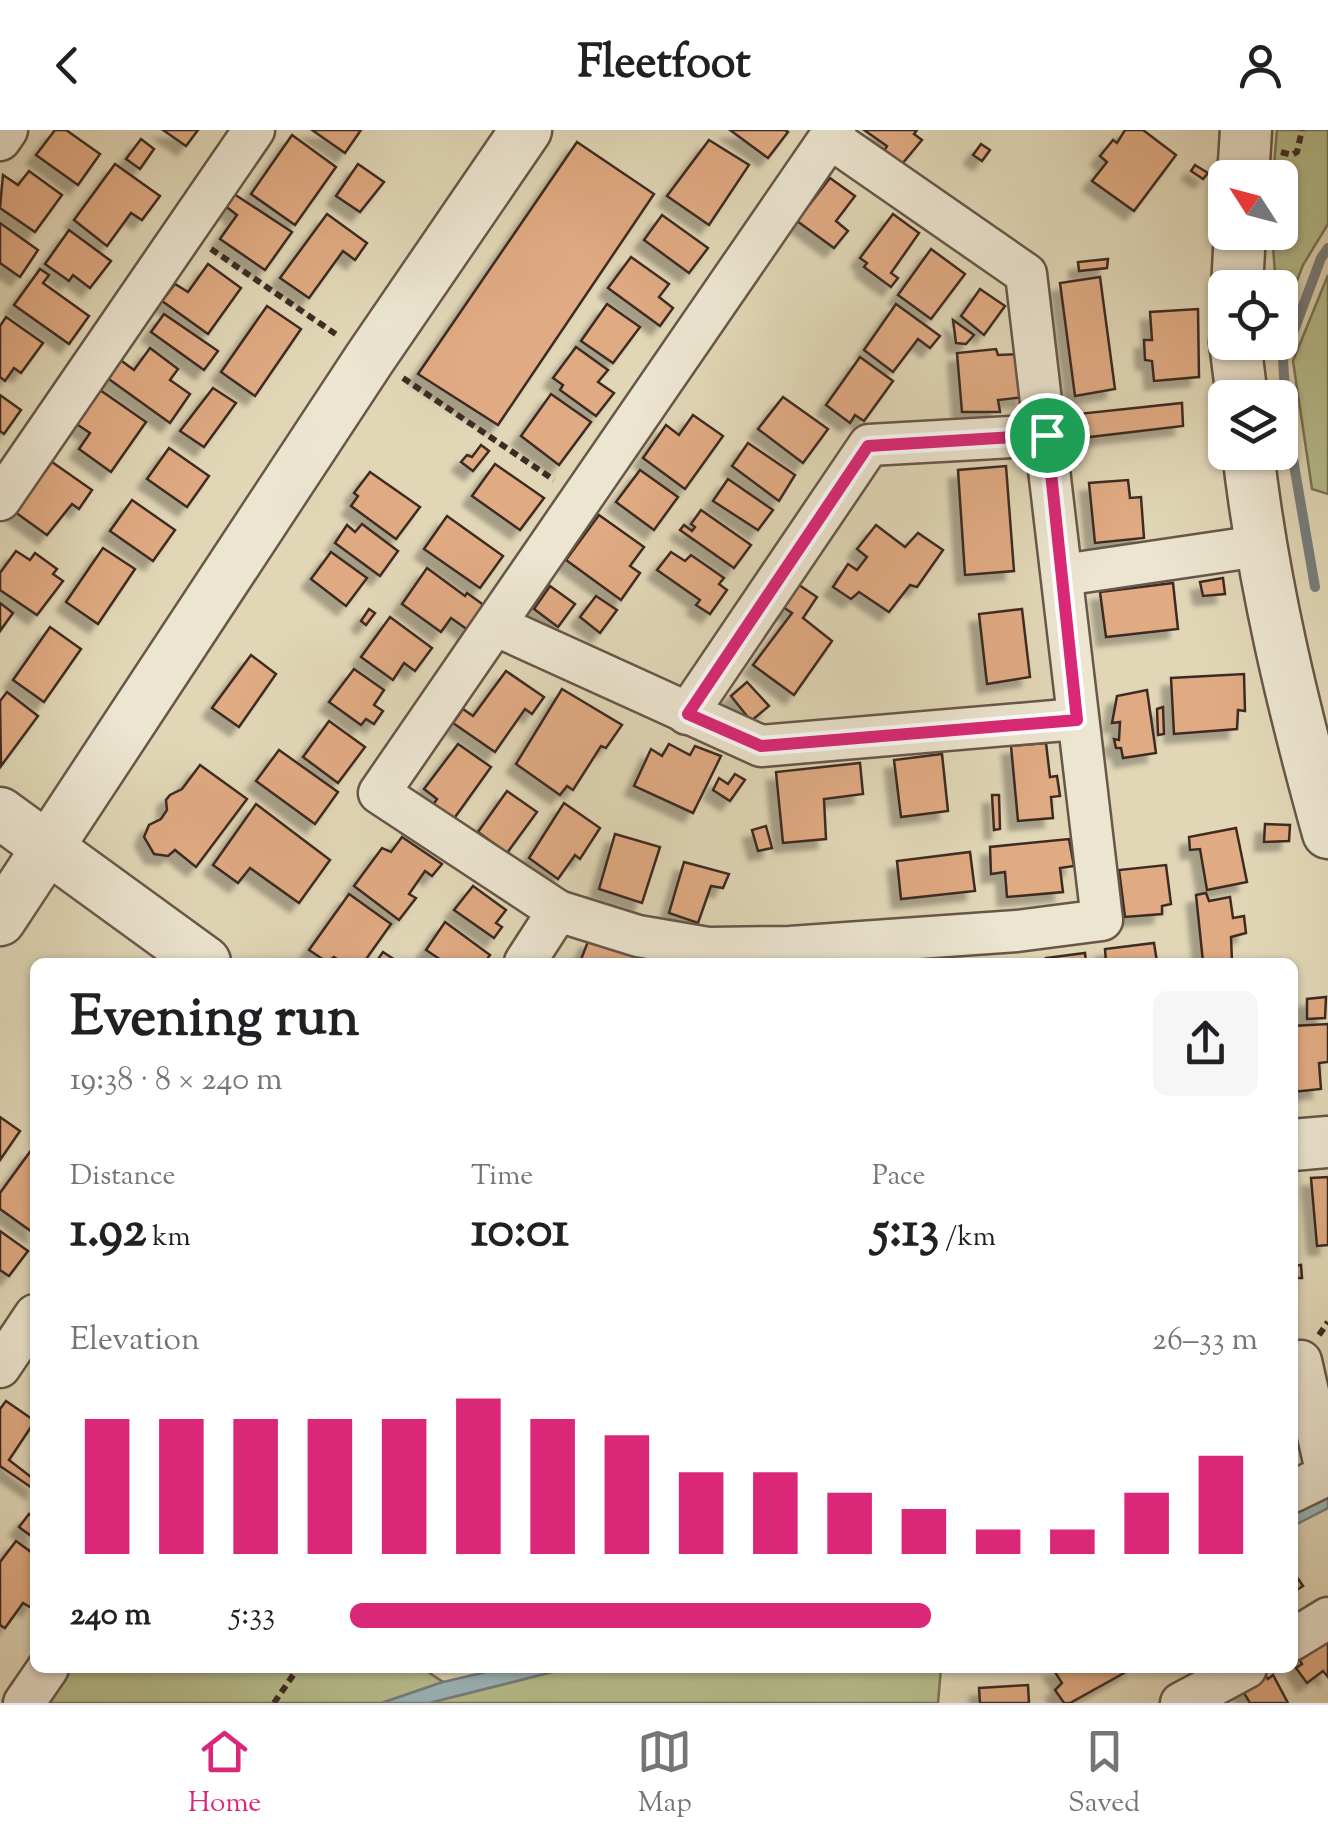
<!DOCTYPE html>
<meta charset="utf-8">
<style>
body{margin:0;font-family:"Sorts Mill Goudy",serif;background:#f6f6f6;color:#202124;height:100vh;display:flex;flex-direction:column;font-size:38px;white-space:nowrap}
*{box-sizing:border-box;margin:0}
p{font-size:32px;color:#757577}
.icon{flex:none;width:55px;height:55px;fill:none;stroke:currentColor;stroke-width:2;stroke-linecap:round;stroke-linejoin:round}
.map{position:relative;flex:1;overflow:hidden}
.details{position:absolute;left:30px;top:828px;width:1268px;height:715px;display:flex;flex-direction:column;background:#fff;border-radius:15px;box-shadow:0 2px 8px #0004}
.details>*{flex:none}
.needle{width:65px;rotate:306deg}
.controls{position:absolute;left:1208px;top:30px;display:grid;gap:20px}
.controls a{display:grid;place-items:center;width:90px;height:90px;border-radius:15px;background:#fff;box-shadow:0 2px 8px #0004;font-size:50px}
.pin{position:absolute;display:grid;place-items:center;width:85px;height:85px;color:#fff;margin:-42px;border:5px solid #fff;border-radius:50%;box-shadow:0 2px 10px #0007}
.round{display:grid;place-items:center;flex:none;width:105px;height:105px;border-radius:15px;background:#f6f6f6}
.head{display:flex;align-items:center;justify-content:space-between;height:170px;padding:0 40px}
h1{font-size:55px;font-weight:700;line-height:75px}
.stats{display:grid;grid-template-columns:repeat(3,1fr);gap:15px;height:170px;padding:10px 40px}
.stats div{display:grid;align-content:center}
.stats b{font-size:50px;font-weight:700}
.stats small{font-size:28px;font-weight:400}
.stats p{font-size:28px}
.chart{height:280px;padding:20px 40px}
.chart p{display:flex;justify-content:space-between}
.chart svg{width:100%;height:180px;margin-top:10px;stroke:#db2777;stroke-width:6}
ul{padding:0 40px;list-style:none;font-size:32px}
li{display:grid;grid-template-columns:160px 120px 1fr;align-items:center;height:75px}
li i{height:25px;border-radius:12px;background:#db2777}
header{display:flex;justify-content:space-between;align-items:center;height:130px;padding:0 40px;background:#fff;font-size:45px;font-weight:700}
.dock{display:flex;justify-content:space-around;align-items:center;height:140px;border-top:2px solid #e0e0e0;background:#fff;font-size:28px;color:#757577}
.dock a{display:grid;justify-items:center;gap:5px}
.dock .active{color:#db2777}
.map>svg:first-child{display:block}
.green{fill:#b6bd8c;stroke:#7a7458;stroke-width:2.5}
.water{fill:#9bb6bb;stroke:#767f7f;stroke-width:2.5}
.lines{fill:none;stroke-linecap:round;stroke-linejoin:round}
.stream{stroke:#767f7f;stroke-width:10}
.building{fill:#e0aa82;stroke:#3e2c24;stroke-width:2.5;filter:url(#shadow)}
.minor-casing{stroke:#675749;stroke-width:45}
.tertiary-casing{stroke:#675749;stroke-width:55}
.path{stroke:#3e2c24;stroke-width:6;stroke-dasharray:8 5;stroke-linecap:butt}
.minor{stroke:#ece5d0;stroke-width:40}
.tertiary{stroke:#ece5d0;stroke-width:50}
.route-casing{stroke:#fff;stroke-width:20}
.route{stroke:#db2777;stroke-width:12}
</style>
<header><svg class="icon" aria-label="back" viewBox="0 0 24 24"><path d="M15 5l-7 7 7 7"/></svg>Fleetfoot<svg class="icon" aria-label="person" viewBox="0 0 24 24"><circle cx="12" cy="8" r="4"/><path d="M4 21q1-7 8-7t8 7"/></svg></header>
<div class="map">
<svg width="1328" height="1573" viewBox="0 0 1328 1573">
<defs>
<filter id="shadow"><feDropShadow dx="-9" dy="9" stdDeviation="2.5" flood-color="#0004"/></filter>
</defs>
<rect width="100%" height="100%" fill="#e1d7b7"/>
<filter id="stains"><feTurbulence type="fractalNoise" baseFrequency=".002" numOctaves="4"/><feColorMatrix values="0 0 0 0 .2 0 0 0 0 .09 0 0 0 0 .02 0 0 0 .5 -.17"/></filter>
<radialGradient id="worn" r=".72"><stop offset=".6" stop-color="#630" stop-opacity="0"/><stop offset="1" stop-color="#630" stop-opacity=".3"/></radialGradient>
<!-- green -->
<g class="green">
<path d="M1277 0H1328V94L1303 135 1280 195V158L1276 157 1272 103 1280 102V48L1273 47Z"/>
<path d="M1328 145V364L1312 359 1293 231Z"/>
<path d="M67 1538H422L443 1552 382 1573H43Z"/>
<path d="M568 1538H941L938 1573H429Z"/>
</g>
<!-- water -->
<g class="water">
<path d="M1328 1362V1378L1293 1396 1292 1379Z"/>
<path d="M503 1538H568L429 1573H382L443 1552Z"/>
</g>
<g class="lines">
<!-- stream -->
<path class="stream" d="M1315 457 1287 294 1283 230 1321 128 1328 118"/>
</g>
<!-- building -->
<g class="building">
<path d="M55 0H66L100 24 78 55 36 25Z"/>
<path d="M163 0H198L186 16Z"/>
<path d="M312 0H361L345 23Z"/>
<path d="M730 0H785L788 2 768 28Z"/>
<path d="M864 0H917L914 4 922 10 902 34 883 23 887 16Z"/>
<path d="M1125 0H1143L1176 25 1134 81 1092 51 1107 32 1100 26 1113 10 1117 13Z"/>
<path d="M292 5 336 37 295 95 251 64Z"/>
<path d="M141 9 154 19 140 39 126 29Z"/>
<path d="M709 10 749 35 709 95 667 66Z"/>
<path d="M577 12 654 64 498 295 418 244Z"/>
<path d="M981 14 990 20 982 31 973 25Z"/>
<path d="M115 34 160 66 142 90 131 83 107 116 74 90Z"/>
<path d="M358 34 384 52 360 82 336 66Z"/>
<path d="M1195 35 1208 43 1203 49 1191 41Z"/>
<path d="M29 41 62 65 35 102 0 78 3 45 18 55Z"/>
<path d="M830 48 855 66 836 91 848 101 834 118 797 91Z"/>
<path d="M234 64 292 102 265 140 220 109 237 85 224 75Z"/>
<path d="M327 84 367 113 355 130 343 121 309 168 280 148Z"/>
<path d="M893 84 919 103 891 143 898 148 891 157 864 137 867 133 860 128Z"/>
<path d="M662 85 708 118 689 143 644 110Z"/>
<path d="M0 93 38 120 20 147 0 133Z"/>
<path d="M69 100 111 131 90 158 73 145 69 151 45 134Z"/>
<path d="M931 119 965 144 931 189 898 165Z"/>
<path d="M631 127 669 154 659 167 673 178 660 196 608 158Z"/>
<path d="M1108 129 1107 138 1079 141 1078 132Z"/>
<path d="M208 134 241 158 208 204 162 171 175 154 188 162Z"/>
<path d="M40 139 49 145 43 153 89 186 69 214 14 175Z"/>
<path d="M1100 147 1115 259 1075 266 1060 153Z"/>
<path d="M980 159 1005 176 984 205 961 186Z"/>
<path d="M607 174 640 197 613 233 581 211Z"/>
<path d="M896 174 940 206 930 218 918 209 893 242 864 220Z"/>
<path d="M267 176 301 199 255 266 221 242Z"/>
<path d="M1198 179 1199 247 1154 251 1152 231 1145 230 1144 210H1152L1150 182Z"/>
<path d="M164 184 218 221 204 240 151 202Z"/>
<path d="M6 187 43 213 21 243 14 238 5 251 0 247V196Z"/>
<path d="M953 190 974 205 966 214 956 213Z"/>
<path d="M576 217 608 240 598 252 614 263 596 286 560 260 563 255 553 248Z"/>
<path d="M150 218 178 239 170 250 190 264 170 293 106 247 119 229 134 240Z"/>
<path d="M996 219 998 225 1020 224 1025 267 998 270 1000 282H962L957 223Z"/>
<path d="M860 227 893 251 864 291 855 285 850 293 826 275Z"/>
<path d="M213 258 236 273 204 317 180 301Z"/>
<path d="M100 260 146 292 111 342 79 319 90 303 75 293Z"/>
<path d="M551 264 591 292 559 335 521 306Z"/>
<path d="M0 265 21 280 4 304 0 301Z"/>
<path d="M783 267 828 299 803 333 758 299Z"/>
<path d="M1182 273 1183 296 1081 308 1078 284Z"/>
<path d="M693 285 723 306 685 359 643 328 666 295 679 305Z"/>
<path d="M748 313 795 345 779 371 732 336Z"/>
<path d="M481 315 489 321 473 341 461 332 467 325 472 327Z"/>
<path d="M169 318 209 346 187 377 147 349Z"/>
<path d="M52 332 92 360 79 379 72 374 47 405 15 382Z"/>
<path d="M495 334 544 368 520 400 472 366Z"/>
<path d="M1006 336 1014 441 965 445 958 340Z"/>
<path d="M640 340 678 367 654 400 616 372Z"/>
<path d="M370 342 420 377 396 409 351 376 358 366 354 363Z"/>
<path d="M728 349 773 380 758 400 713 371Z"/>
<path d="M1128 350 1130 368 1141 367 1144 408 1095 413 1089 353Z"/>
<path d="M132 370 175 400 153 431 110 401Z"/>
<path d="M701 380 751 415 734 438 680 400 684 395 692 401 695 397 691 394Z"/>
<path d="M599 385 644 417 630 436 640 443 621 470 566 430Z"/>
<path d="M447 386 503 426 480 458 424 419Z"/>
<path d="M362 394 398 421 380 446 335 413 347 395 355 402Z"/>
<path d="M876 395 905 417 918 403 943 420 917 457 910 455 889 482 859 462 851 469 833 457 848 434 857 440 867 427 857 419Z"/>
<path d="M103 418 135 439 98 494 66 472Z"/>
<path d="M16 421 30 430 35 423 57 439 53 444 63 451 37 485 0 460V443Z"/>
<path d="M331 422 367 448 346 476 311 449Z"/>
<path d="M671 422 685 431 691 425 724 448 719 454 727 460 710 484 696 475 700 470 657 440Z"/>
<path d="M427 438 465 466 467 463 485 476 468 500 451 488 441 502 402 474Z"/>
<path d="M1223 448 1225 464 1203 466 1200 452Z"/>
<path d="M1173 453 1178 499 1106 507 1100 462Z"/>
<path d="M799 455 817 467 803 488 832 511 794 565 753 535 792 483 783 477Z"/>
<path d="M550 456 575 474 558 497 534 479Z"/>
<path d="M596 466 617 480 600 503 580 487Z"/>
<path d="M0 473 13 483 0 501Z"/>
<path d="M369 479 375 483 366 495 361 491Z"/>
<path d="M1022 479 1030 547 987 554 979 484Z"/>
<path d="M390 487 432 518 415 541 404 533 393 550 361 527Z"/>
<path d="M50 497 81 519 44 572 13 550Z"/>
<path d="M251 525 276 544 239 597 212 578Z"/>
<path d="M354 539 384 560 374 575 383 581 374 594 366 589 361 595 329 572Z"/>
<path d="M506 541 544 567 532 584 525 579 495 622 453 593 463 579 473 586Z"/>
<path d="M1244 544 1245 581 1238 580 1237 599 1174 604 1171 548Z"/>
<path d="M747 552 769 576 751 591 731 566Z"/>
<path d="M562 559 622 595 606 618 601 616 573 660 567 656 560 665 516 634Z"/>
<path d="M1147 560 1156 623 1123 628 1121 618H1116L1114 609 1119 610 1120 592 1112 593 1117 566Z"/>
<path d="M7 562 38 586 1 636 0 571Z"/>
<path d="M1163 577 1164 604 1158 605 1157 579Z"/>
<path d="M329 591 365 617 338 653 303 627Z"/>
<path d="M1046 613 1050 647 1057 646 1060 666 1051 667 1053 688 1018 691 1011 616Z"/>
<path d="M458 614 491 637 453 690 433 675 437 669 424 659Z"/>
<path d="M669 614 690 625 695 616 721 626 693 683 634 656 651 619 662 626Z"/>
<path d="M279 620 338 662 315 694 256 651Z"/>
<path d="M942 624 948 681 901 687 894 630Z"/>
<path d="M860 633 863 664 824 669 826 709 783 713 776 642Z"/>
<path d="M200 635 247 669 196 737 175 720 168 726 154 724 144 707 149 695 161 689 167 680 166 670 170 665 182 659Z"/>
<path d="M735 644 745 650 730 671 713 660 719 648 728 654Z"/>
<path d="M507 661 537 682 507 723 478 702Z"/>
<path d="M992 665H999L1000 699 994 700Z"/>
<path d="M564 673 600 698 580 729 575 725 558 749 529 728Z"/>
<path d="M256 674 330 730 299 773 250 738 238 753 213 735Z"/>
<path d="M1265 694 1290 695 1289 711 1264 712Z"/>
<path d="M766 696 772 718 758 721 752 700Z"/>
<path d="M1236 698 1247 752 1207 760 1200 719 1190 720 1189 707Z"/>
<path d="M615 704 660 717 642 773 599 759Z"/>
<path d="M402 707 442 734 432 746 425 741 409 764 416 768 399 790 354 756 382 718 391 722Z"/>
<path d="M1069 709 1074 736 1060 738 1063 762 1007 767 1005 742 991 744 990 717Z"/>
<path d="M970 722 975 761 901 769 897 731Z"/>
<path d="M684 732 729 744 723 758 711 756 698 793 669 783Z"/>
<path d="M1166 735 1171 774 1162 776V784L1125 787 1119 740Z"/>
<path d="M473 756 506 780 496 793 502 797 494 808 454 780Z"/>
<path d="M1206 763 1209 771 1230 767 1233 788 1244 786 1246 803 1231 807 1232 831 1203 832 1196 765Z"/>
<path d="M349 764 391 794 364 832H341L334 827 327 832 309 820Z"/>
<path d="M445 792 490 825 485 832H444L426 820Z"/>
<path d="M589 809 645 830 580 832Z"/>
<path d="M1154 813 1157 832H1106L1105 819Z"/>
<path d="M383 822 392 828 388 832H376Z"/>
<path d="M1085 823 1086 832H1047L1046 828Z"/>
<path d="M1326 867 1325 888 1307 889V869Z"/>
<path d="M1328 894V932L1319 933 1321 959 1292 962V896Z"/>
<path d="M0 987 20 1001 0 1030Z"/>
<path d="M32 1019 35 1021V1104L0 1079V1063Z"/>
<path d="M1328 1047V1115L1317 1116 1311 1048Z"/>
<path d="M0 1101 28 1121 9 1146 0 1140Z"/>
<path d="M1301 1135 1302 1148H1292V1136Z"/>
<path d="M6 1271 35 1291 9 1330 35 1350V1360L0 1336V1279Z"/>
<path d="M29 1384 35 1389V1409L19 1397Z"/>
<path d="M16 1411 35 1425V1470L30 1477 23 1473 5 1498 0 1495V1432Z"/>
<path d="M1292 1440 1303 1456 1292 1463Z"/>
<path d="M1328 1502V1547L1323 1541 1307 1553 1296 1538 1302 1534 1295 1522Z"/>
<path d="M1055 1538H1133L1070 1573H1064L1055 1560 1062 1553 1053 1539Z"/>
<path d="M1260 1538 1268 1549 1273 1545 1288 1573H1250L1236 1550Z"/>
<path d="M1028 1555 1029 1573H980L979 1558Z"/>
</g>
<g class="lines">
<defs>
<g id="minor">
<path d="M830 8 1026 144 1102 790 1017 801 790 817 708 818 638 806 558 781 379 663 835 0"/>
<path d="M0 10 7 0"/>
<path d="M0 370 254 0"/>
<path d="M1063 445 1259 416"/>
<path d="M495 495 761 616 1077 589"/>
<path d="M687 584 869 315 1047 305"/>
<path d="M525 832 558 781"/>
<path d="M1292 1231H1301L1327 1345 1292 1362"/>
<path d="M0 1237 35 1185"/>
<path d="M1292 1510 1328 1488"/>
<path d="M24 1573 48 1538"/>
<path d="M1181 1573 1246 1538"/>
</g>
<g id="tertiary">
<path d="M1243 48 1246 0"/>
<path d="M1237 158 1240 102"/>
<path d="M1235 212 1242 268"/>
<path d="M1248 322C1263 453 1293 577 1328 703"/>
<path d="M0 683 205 832"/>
<path d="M0 790 370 228 526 0"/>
<path d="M1292 1015 1328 1012"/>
</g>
</defs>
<!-- minor casing -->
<use href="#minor" class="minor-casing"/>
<!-- tertiary casing -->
<use href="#tertiary" class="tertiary-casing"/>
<!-- path -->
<g class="path">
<path d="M1281 22 1292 25 1297 22 1302 0"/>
<path d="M211 119 337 205"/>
<path d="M403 248 554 350"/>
<path d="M1319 1205 1328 1192"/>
<path d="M274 1573 298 1538"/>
</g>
<!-- minor -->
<use href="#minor" class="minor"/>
<!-- tertiary -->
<use href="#tertiary" class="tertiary"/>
</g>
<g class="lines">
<defs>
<path id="route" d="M1047 305 1077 590 761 616 688 584 868 316Z"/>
</defs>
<!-- route casing -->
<use href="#route" class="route-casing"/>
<!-- route -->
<use href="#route" class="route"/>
</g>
<rect width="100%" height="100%" filter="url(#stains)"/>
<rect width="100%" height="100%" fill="url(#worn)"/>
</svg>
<div class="controls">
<a><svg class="needle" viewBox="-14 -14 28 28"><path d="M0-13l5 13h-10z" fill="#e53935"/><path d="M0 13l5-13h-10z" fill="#757577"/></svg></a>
<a><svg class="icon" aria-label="locate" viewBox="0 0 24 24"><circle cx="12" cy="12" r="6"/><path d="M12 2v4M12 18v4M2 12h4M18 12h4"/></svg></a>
<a><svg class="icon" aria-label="layers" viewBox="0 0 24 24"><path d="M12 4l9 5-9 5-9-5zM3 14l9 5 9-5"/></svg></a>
</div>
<div class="pin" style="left:1047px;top:305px;background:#1e9e55"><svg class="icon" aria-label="arrive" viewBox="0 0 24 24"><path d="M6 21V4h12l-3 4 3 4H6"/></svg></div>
<section class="details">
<div class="head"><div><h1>Evening run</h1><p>19:38 · 8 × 240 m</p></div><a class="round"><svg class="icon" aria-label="share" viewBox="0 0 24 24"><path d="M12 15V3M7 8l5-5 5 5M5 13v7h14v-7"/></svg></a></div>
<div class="stats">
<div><p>Distance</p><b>1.92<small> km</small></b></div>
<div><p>Time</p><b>10:01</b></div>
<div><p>Pace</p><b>5:13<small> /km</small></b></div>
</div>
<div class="chart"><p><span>Elevation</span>26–33 m</p>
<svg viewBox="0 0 160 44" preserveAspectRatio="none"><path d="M5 44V11M15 44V11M25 44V11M35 44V11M45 44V11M55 44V6M65 44V11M75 44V15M85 44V24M95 44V24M105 44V29M115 44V33M125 44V38M135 44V38M145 44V29M155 44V20"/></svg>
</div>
<ul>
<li><b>240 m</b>5:33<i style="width:64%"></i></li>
</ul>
</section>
</div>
<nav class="dock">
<a class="active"><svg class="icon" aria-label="home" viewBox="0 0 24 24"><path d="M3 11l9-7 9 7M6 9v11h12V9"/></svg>Home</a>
<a><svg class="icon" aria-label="map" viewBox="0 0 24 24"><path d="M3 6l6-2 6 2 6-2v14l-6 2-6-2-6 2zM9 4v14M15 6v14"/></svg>Map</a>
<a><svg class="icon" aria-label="saved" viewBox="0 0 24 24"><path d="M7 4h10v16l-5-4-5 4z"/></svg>Saved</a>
</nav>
